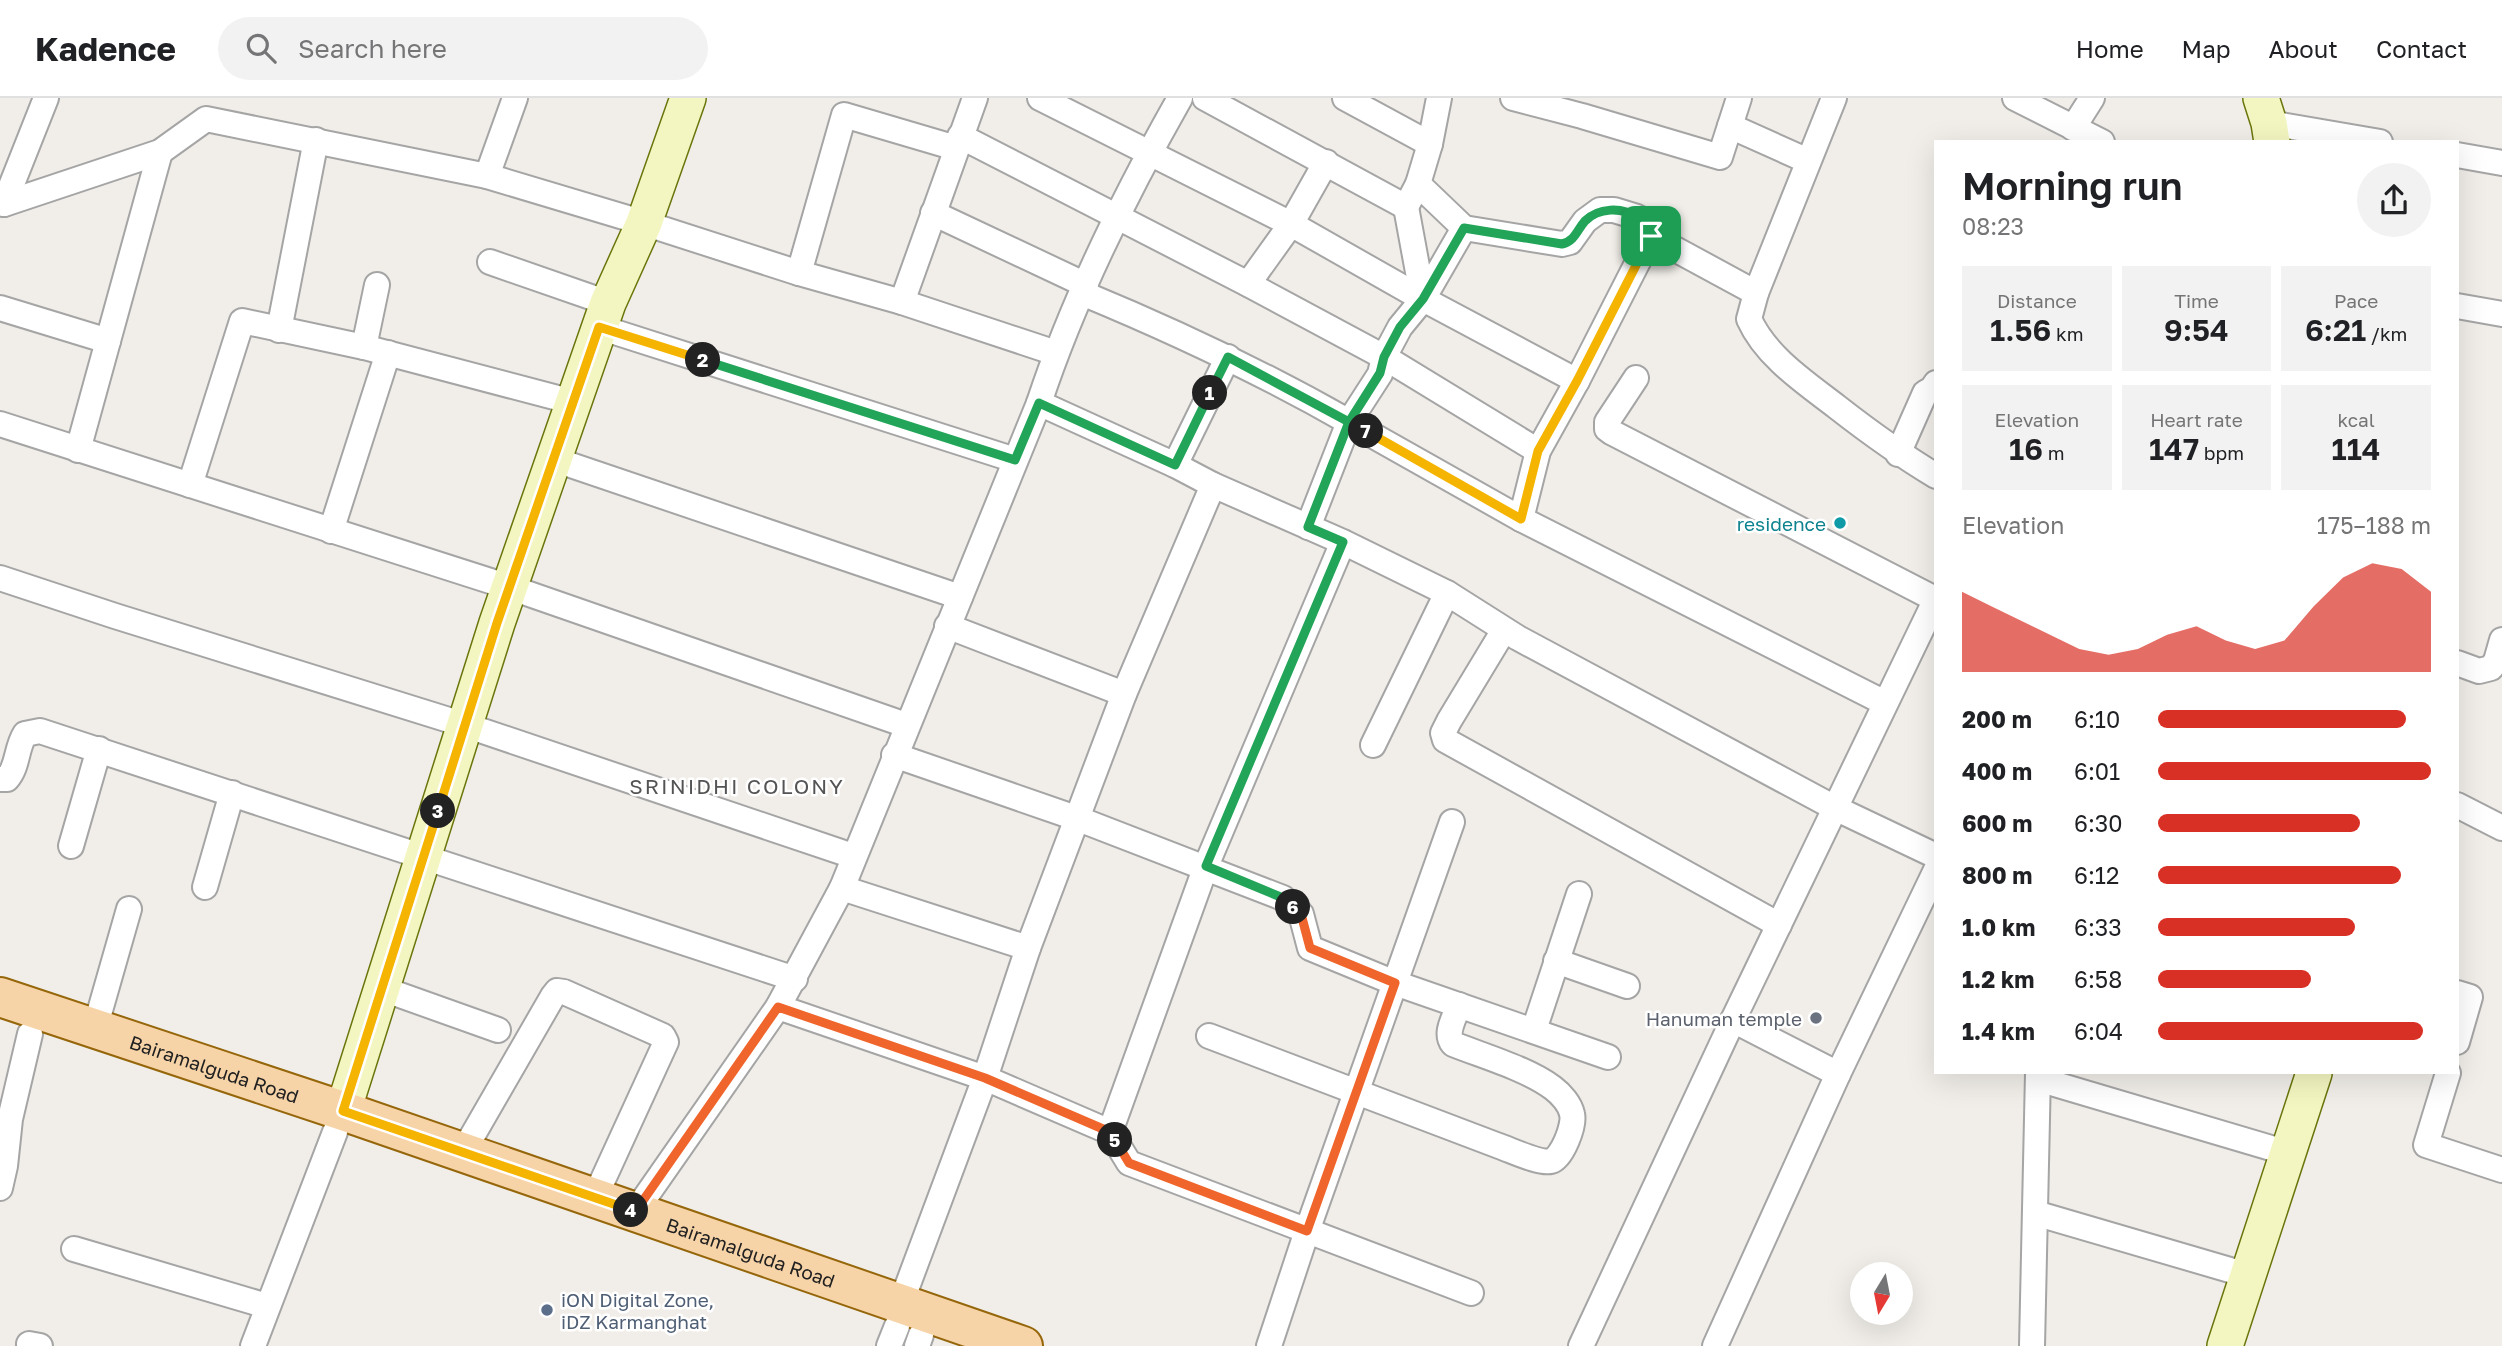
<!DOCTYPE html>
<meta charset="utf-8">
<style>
body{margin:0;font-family:"Golos Text",sans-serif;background:#f2f2f2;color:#202124;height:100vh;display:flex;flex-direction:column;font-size:26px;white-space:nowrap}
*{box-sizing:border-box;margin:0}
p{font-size:23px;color:#757577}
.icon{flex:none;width:38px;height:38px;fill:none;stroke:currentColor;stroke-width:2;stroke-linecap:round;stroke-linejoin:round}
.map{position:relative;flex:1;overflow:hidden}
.panel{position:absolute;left:1934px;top:42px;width:525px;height:934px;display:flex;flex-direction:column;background:#fff;border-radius:0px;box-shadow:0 7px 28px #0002}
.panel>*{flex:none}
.needle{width:46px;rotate:190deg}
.controls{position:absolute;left:1850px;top:1164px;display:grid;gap:14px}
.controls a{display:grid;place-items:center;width:63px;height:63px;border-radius:50%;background:#fff;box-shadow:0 7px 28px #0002;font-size:35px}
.pin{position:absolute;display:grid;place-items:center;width:60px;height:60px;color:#fff;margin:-30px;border-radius:14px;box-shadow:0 4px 10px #0006}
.km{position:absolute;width:35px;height:35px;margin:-18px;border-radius:50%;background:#222;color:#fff;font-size:19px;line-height:35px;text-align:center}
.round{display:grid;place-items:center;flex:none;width:74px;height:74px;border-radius:37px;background:#f2f2f2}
.overview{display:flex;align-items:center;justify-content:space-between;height:119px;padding:0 28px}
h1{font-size:38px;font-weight:600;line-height:52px}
.metrics{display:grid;grid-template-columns:repeat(3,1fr);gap:10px;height:119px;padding:7px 28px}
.metrics div{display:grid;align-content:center;border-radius:0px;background:#f2f2f2;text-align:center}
.metrics b{font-size:30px;font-weight:600}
.metrics small{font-size:19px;font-weight:400}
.metrics p{font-size:19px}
.chart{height:196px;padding:14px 28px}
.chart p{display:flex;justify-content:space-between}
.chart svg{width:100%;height:126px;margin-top:7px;fill:#d93025;opacity:.7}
ul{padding:0 28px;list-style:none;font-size:23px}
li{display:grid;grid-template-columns:112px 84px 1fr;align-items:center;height:52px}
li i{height:18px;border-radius:9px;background:#d93025}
header{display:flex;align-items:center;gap:42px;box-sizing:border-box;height:98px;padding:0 35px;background:#fff;border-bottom:2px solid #e0e0e0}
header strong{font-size:33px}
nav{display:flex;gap:38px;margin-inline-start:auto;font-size:24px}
.search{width:490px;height:63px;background:#f2f2f2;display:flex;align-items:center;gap:18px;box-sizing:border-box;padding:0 24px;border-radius:38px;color:#757577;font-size:26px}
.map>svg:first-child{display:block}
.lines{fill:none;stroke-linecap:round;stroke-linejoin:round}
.street-casing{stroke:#a5a5a5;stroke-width:28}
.secondary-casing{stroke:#6a750c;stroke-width:38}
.primary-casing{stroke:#95660a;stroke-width:42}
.street{stroke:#fff;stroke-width:24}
.secondary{stroke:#f4f6c1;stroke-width:35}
.primary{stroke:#f7d4a8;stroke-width:38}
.split-1-casing{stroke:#fff;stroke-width:14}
.split-2-casing{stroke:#fff;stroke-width:14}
.split-3-casing{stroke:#fff;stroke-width:14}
.split-4-casing{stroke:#fff;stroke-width:14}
.split-5-casing{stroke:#fff;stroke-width:14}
.split-6-casing{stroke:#fff;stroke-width:14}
.split-7-casing{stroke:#fff;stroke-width:14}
.split-8-casing{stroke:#fff;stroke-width:14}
.split-1{stroke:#22a559;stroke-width:9}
.split-2{stroke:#22a559;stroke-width:9}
.split-3{stroke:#f5b400;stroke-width:9}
.split-4{stroke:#f5b400;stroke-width:9}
.split-5{stroke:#f0652b;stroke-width:9}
.split-6{stroke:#f0652b;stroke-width:9}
.split-7{stroke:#22a559;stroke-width:9}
.split-8{stroke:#f5b400;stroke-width:9}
.culture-dot{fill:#0f9aa8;stroke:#fff;stroke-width:2.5}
.worship-dot{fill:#6b7280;stroke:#fff;stroke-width:2.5}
.service-dot{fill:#5c6f8a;stroke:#fff;stroke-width:2.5}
.labels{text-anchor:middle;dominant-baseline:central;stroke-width:5;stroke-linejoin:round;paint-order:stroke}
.culture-label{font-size:19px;fill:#0d838f;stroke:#fff;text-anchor:end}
.worship-label{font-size:19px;fill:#5b616d;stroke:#fff;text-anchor:end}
.street-label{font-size:19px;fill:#212121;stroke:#fff}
.service-label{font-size:19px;fill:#4e5e75;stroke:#fff;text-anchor:start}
.neighbourhood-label{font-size:21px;letter-spacing:2px;fill:#545454;stroke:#fff}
</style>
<header>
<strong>Kadence</strong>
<div class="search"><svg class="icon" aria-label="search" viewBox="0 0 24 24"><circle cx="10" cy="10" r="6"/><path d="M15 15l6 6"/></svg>Search here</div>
<nav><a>Home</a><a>Map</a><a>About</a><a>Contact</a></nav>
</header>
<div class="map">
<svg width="2502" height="1248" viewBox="0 0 2502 1248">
<rect width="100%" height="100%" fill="#f1eee9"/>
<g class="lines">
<defs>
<g id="street">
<path d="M1040 0 1291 126 1423 201 1577 283"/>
<path d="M1205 0 1406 109 1418 86"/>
<path d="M1345 0 1430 46"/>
<path d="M1439 0 1430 46 1418 86 1464 130 1562 146 1570 144 1585 123 1600 112H1614L1637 119 1651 138 1756 195 1749 221C1766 259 1806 285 1837 309 1869 334 1901 357 1936 378"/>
<path d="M1513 0 1582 18 1720 59 1739 0"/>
<path d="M2015 0 2102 44"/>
<path d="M2269 25 2380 44"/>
<path d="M1730 28 1808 63"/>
<path d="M2073 30 2092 0"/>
<path d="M960 38 1248 186 1384 259 1538 353"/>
<path d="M2457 57 2502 65"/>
<path d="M487 78 515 0"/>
<path d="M0 105 4 106 160 54 206 21 487 78 644 125 799 175 902 204 1056 255"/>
<path d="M4 106 46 0"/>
<path d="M1406 109 1423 201"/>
<path d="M933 115 1086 187"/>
<path d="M490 164 608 205"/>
<path d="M799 175 844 17 956 50"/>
<path d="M1248 186 1291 126 1326 64"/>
<path d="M1082 195C1174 233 1263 275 1349 324L1380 276 1384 259 1400 229 1423 201 1464 130"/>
<path d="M1756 195 1834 0"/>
<path d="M902 204 975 0"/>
<path d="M2457 208 2502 216"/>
<path d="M0 210 108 243"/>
<path d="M599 229 1015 362"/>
<path d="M279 232 316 42"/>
<path d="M364 249 377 187"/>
<path d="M1636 280 1607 324V331L1611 334 1935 501"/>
<path d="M1039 305C1074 199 1125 97 1180 0"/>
<path d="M0 326 509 489 906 627"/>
<path d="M78 352 160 54"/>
<path d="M1898 356 1925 295 1932 291 1936 285"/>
<path d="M553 361 960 499"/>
<path d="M1175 367 1228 259"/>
<path d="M190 387 242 223 364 249 573 304"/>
<path d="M1521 421 1538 353 1577 283 1651 138"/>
<path d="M1308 429 1349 324 1521 421 1885 605"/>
<path d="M331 433 388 255"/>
<path d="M1343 444 1206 768 1110 1034 985 980 1028 850 1124 596 1213 387 1343 444 1447 495 1518 540 1835 710 1936 758"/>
<path d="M0 480 115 518 465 627 853 758"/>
<path d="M947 528 1124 596"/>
<path d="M1504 532 1449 623 1443 635 1445 642 1779 827"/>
<path d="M2457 565 2479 573 2491 570 2496 563 2502 542"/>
<path d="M1373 647 1447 495"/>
<path d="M894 657 1076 720 1283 800 1301 816 1310 850 1395 885 1608 959"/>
<path d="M0 681H7C18 669 16 650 25 636L40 633 795 881"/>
<path d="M2457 707 2502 730"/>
<path d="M71 748 99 651"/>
<path d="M205 789 232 695"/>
<path d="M842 790 1028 850"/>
<path d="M1556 863 1627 888"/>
<path d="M383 891 498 932"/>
<path d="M2457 895 2470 899 2457 944"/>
<path d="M778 909 985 980 901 1205"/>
<path d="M1733 922 1838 976"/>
<path d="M95 930 129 811"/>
<path d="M1534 932 1579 796"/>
<path d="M1209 938 1499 1048C1511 1052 1540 1066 1551 1063 1562 1060 1575 1027 1572 1016 1570 1006 1561 996 1553 990 1528 971 1483 958 1453 946 1444 935 1455 919 1459 907"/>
<path d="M2448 975 2426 1047 2502 1072"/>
<path d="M2038 981 2288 1055"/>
<path d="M1110 1034 1129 1065 1471 1195"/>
<path d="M463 1054 553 898 557 893 564 894 663 938 666 944 595 1099"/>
<path d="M0 1090 5 1068 10 1021 30 936"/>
<path d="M635 1114 778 909 842 790 1039 305 1175 367 1213 387"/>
<path d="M2035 1115 2247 1177"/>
<path d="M74 1151 267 1208"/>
<path d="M29 1246 40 1248"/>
<path d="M253 1248 335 1034"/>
<path d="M889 1248 897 1228"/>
<path d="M917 1248 921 1237"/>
<path d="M1269 1248 1307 1133 1452 724"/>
<path d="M1581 1248 1733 922 1936 501"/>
<path d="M1715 1248 1838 976 1936 772"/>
<path d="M2032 1248 2038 975"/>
</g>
<g id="secondary">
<path d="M2261 0 2269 25 2272 44"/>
<path d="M343 1013 497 525 608 205 644 125 688 0"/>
<path d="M2225 1248 2314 975"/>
</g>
<g id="primary">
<path id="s1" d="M0 899 343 1013 1023 1248"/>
</g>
</defs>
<!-- street casing -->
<use href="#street" class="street-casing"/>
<!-- secondary casing -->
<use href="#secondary" class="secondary-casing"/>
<!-- primary casing -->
<use href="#primary" class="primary-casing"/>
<!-- street -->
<use href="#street" class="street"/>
<!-- secondary -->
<use href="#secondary" class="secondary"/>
<!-- primary -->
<use href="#primary" class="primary"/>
</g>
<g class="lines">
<defs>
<path id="split-1" d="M1210 295 1228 259 1349 324 1380 275 1384 259 1400 229 1423 201 1464 130 1562 146C1575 143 1577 132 1585 123 1598 110 1622 108 1637 120 1642 124 1647 132 1651 138"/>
<path id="split-2" d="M703 262 1015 362 1039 305 1175 367 1210 295"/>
<path id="split-3" d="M438 713 497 525 599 229 703 262"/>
<path id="split-4" d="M438 713 343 1013 631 1112"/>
<path id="split-5" d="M631 1112 635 1114 778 909 985 980 1110 1034 1115 1042"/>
<path id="split-6" d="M1115 1042 1129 1065 1307 1133 1395 885 1310 850 1301 816 1293 809"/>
<path id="split-7" d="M1293 809 1283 800 1206 768 1343 444 1308 429 1349 324 1366 333"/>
<path id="split-8" d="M1366 333 1521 421 1538 353 1577 283 1651 138"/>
</defs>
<!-- split-1 casing -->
<use href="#split-1" class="split-1-casing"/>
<!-- split-2 casing -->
<use href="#split-2" class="split-2-casing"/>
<!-- split-3 casing -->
<use href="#split-3" class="split-3-casing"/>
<!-- split-4 casing -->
<use href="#split-4" class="split-4-casing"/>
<!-- split-5 casing -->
<use href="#split-5" class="split-5-casing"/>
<!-- split-6 casing -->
<use href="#split-6" class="split-6-casing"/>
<!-- split-7 casing -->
<use href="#split-7" class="split-7-casing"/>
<!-- split-8 casing -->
<use href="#split-8" class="split-8-casing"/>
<!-- split-1 -->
<use href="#split-1" class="split-1"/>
<!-- split-2 -->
<use href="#split-2" class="split-2"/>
<!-- split-3 -->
<use href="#split-3" class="split-3"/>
<!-- split-4 -->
<use href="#split-4" class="split-4"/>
<!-- split-5 -->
<use href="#split-5" class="split-5"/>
<!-- split-6 -->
<use href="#split-6" class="split-6"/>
<!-- split-7 -->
<use href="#split-7" class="split-7"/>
<!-- split-8 -->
<use href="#split-8" class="split-8"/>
</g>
<!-- markers -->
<circle class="culture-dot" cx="1840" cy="425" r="7"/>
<circle class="worship-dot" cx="1816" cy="920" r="7"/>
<circle class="service-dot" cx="547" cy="1212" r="7"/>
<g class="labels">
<!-- culture labels -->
<g class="culture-label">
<text x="1826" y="425">residence</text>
</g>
<!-- worship labels -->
<g class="worship-label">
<text x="1802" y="920">Hanuman temple</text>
</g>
<!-- street labels -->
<g class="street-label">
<text stroke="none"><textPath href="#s1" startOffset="226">Bairamalguda Road</textPath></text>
<text stroke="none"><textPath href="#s1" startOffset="793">Bairamalguda Road</textPath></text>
</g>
<!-- service labels -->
<g class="service-label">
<text x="561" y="1201">iON Digital Zone,<tspan x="561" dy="22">iDZ Karmanghat</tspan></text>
</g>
<!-- neighbourhood labels -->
<g class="neighbourhood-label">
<text x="737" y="688">SRINIDHI COLONY</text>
</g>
</g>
</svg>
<div class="controls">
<a><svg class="needle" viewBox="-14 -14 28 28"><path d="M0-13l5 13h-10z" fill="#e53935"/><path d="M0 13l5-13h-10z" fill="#757577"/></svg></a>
</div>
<div class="pin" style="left:1651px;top:138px;background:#1e9e55"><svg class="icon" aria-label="arrive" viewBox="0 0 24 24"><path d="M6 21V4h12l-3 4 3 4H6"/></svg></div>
<b class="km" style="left:1210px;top:295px">1</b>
<b class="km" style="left:703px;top:262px">2</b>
<b class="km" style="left:438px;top:713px">3</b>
<b class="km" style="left:631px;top:1112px">4</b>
<b class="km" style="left:1115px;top:1042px">5</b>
<b class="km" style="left:1293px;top:809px">6</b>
<b class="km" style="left:1366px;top:333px">7</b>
<section class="panel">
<div class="overview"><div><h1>Morning run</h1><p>08:23</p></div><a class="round"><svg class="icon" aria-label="share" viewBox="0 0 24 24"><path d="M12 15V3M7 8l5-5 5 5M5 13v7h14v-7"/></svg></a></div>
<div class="metrics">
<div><p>Distance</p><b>1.56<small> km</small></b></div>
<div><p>Time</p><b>9:54</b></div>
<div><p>Pace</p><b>6:21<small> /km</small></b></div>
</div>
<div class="metrics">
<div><p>Elevation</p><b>16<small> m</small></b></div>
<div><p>Heart rate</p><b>147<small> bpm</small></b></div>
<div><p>kcal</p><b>114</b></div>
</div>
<div class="chart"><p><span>Elevation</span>175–188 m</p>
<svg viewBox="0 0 160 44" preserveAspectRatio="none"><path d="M0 44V16L10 21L20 26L30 31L40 36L50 38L60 36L70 31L80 28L90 33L100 36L110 33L120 21L130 11L140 6L150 8L160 16V44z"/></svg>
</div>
<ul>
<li><b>200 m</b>6:10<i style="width:91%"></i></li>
<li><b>400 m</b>6:01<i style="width:100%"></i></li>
<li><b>600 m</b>6:30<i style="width:74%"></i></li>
<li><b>800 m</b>6:12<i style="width:89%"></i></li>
<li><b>1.0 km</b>6:33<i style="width:72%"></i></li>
<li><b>1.2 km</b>6:58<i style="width:56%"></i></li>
<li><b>1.4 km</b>6:04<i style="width:97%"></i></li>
</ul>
</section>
</div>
